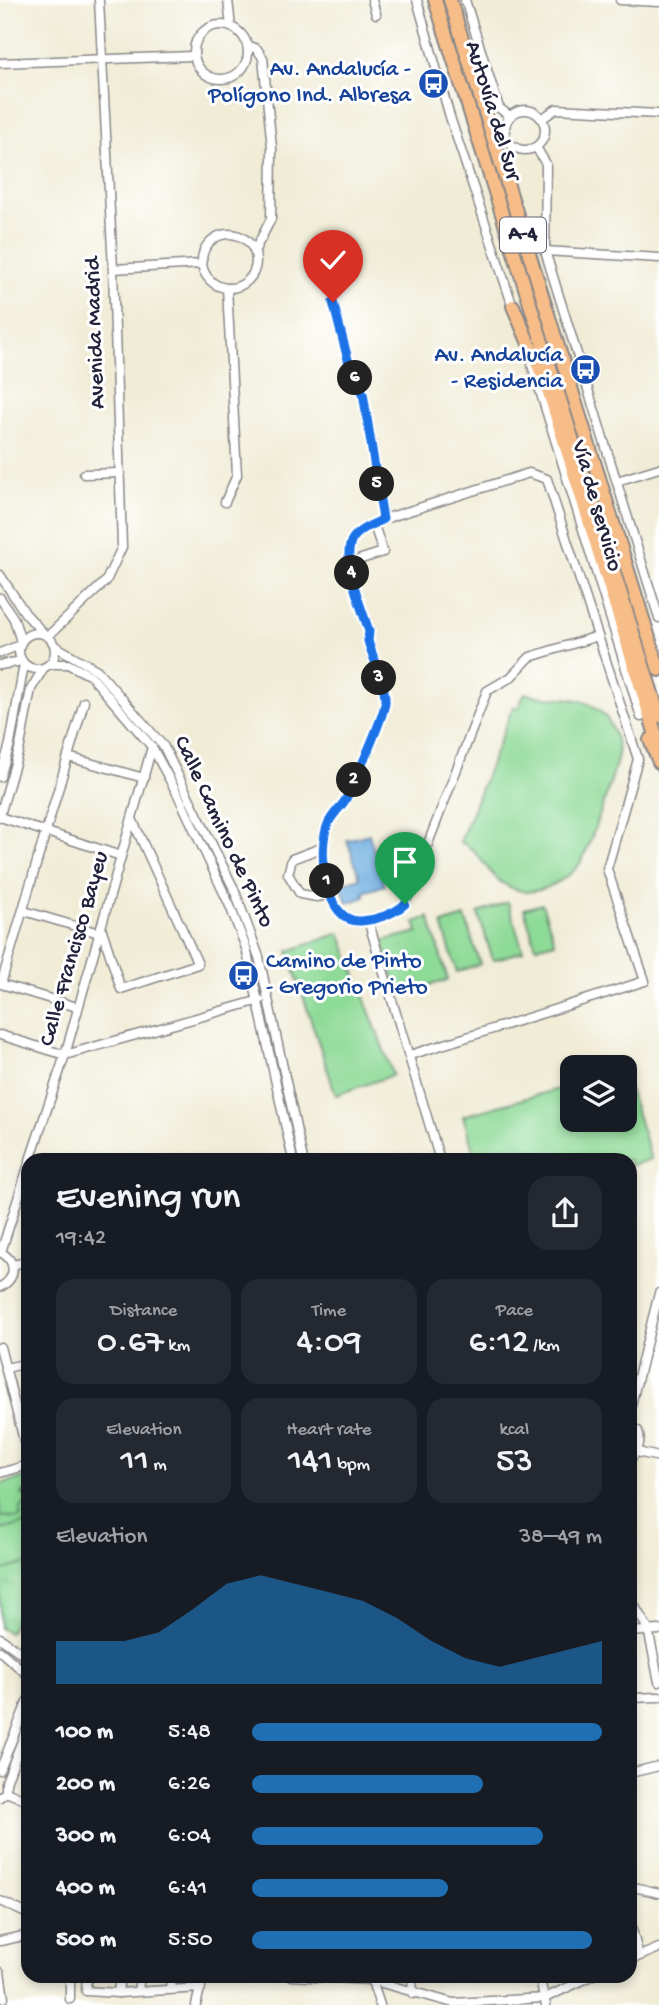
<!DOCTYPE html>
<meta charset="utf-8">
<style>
body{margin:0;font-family:"Gochi Hand",sans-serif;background:#242831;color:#f1f3f6;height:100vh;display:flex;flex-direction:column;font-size:26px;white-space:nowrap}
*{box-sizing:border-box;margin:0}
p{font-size:23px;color:#9ea1a6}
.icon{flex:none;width:38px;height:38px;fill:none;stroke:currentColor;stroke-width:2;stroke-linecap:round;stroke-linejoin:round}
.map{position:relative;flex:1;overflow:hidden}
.details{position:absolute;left:21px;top:1153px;width:616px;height:830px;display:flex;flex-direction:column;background:#171b24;border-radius:21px;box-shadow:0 4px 10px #0003}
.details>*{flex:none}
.controls{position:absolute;left:560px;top:1055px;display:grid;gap:14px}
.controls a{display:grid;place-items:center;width:77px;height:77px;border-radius:14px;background:#171b24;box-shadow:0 4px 10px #0003;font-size:35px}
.pin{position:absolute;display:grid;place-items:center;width:60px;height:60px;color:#fff;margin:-72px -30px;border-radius:50% 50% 50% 0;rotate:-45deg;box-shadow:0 0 7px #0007}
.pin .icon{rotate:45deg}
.km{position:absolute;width:35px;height:35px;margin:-18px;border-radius:50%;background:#222;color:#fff;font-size:19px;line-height:35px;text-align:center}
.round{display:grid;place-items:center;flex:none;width:74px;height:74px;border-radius:21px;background:#242831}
.overview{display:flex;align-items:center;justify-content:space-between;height:119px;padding:0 35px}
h1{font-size:38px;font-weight:600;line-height:52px}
.stats{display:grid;grid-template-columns:repeat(3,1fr);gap:10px;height:119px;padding:7px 35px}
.stats div{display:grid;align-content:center;border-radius:18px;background:#242831;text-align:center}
.stats b{font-size:35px;font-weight:600}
.stats small{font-size:19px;font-weight:400}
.stats p{font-size:19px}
.chart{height:196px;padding:14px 35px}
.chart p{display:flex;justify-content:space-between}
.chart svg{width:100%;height:126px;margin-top:7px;fill:#1f6fb2;opacity:.7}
ul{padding:0 35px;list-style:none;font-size:23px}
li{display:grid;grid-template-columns:112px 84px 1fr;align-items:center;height:52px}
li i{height:18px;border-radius:9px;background:#1f6fb2}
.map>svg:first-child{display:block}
.grass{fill:url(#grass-tufts);stroke:#587e69;stroke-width:2}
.pitch{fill:#8eda97;stroke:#587e69;stroke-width:2}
.water{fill:#6dade0;stroke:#48688e;stroke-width:2}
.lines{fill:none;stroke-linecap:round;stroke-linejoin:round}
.minor-casing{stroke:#898788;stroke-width:11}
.highway-casing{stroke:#898788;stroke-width:16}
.minor{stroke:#fff;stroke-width:8}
.highway{stroke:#f7bd88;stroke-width:12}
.route-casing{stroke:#fff;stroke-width:14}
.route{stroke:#1a73e8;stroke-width:9}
.labels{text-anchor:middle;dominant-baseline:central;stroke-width:6;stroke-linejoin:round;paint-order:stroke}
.shield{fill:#fff;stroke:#646476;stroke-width:2}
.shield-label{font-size:21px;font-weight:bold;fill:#22223b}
.transit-label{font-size:23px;fill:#164399;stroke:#fff;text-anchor:end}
.street-label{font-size:23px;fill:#22223b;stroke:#fff}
</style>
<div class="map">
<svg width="659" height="2005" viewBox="0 0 659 2005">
<defs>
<pattern id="grass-tufts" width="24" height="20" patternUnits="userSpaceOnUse" patternTransform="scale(1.75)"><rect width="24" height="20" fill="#8eda97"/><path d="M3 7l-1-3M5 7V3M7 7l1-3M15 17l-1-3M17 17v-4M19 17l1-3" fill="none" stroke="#7abb83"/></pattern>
</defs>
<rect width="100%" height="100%" fill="#fff"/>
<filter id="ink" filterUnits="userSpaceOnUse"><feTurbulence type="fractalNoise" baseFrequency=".0143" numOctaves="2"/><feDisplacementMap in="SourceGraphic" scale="14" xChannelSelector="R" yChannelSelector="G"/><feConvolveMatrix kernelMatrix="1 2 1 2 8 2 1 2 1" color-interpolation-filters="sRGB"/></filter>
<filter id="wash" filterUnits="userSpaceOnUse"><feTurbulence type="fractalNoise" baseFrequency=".00686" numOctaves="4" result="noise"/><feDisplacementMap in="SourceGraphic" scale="28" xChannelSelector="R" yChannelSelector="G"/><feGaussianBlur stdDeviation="1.57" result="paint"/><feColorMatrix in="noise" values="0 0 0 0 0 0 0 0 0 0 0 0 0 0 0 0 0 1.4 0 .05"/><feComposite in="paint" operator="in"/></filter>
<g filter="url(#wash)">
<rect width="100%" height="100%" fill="#f0ecd6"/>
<!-- grass -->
<path class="grass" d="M28 1477V1596L9 1633 0 1628V1484Z"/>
<!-- pitch -->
<g class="pitch">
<path d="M525 693C553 703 580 690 604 715 611 722 619 745 618 755 616 768 588 851 581 862 571 878 540 895 521 891 486 883 485 852 460 842L513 707 518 708Z"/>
<path d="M508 902 523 951 493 960 478 913Z"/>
<path d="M542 904 555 942 536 947 524 909Z"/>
<path d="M429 917 448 980 398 994 382 941 418 932 415 922Z"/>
<path d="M465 917 480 964 457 972 442 924Z"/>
<path d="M340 933 393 1075 336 1095 288 951Z"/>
<path d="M625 1076 651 1159 630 1166V1160H476L463 1116 572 1085V1120H625Z"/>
<path d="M28 1477V1490L22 1494 28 1498V1501L20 1509 21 1516 17 1518 0 1516V1484Z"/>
<path d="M28 1523V1563L0 1571V1530Z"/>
</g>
<!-- water -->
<path class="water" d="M369 834 385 885 364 892 365 897 347 903 341 884 360 878 347 840Z"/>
</g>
<g filter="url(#ink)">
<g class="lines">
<defs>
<g id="minor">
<path d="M228 0 231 27"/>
<path d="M372 0 376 14"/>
<path d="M417 0 450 117 514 310"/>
<path d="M465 0 499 108 510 116"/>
<path d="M620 0 659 2"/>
<circle cx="221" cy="52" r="27"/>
<path d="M247 45 257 49 263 58 272 148 271 219 255 250"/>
<path d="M0 63 193 56"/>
<circle cx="525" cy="130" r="20"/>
<path d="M543 118 556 109 659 114"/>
<path d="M536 147 546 164 545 251 659 618"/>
<circle cx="229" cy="261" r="27"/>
<path d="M545 251 659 258"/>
<path d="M113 269 202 264"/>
<path d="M333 302 351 371 363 393 384 519 529 473 547 479 638 759 607 869 645 981 410 1055"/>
<path d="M532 365 641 717"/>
<path d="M84 474 120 473"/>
<path d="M617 481 659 468"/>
<path d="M225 502 237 475 227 288"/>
<path d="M384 519C373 525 358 529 352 540 341 560 362 609 369 631L368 641C373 659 386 684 385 703 384 716 352 789 344 802 339 809 331 816 328 824 317 849 324 925 361 921 376 920 394 914 405 903L487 691 511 677 530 657 598 636"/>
<path d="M349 563 383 552 374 525"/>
<path d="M0 575 25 613 44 634"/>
<path d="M0 598 14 619 21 642"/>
<circle cx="37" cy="651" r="18"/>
<path d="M48 636 106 581 122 547 113 269 99 0"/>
<path d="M55 646 97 670 164 747 234 889 259 957 303 1160"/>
<path d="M0 653 20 645"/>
<path d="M51 664H68L91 676 152 747 179 797 230 906 246 948 293 1160"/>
<path d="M0 665 22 661"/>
<path d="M68 757 144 778"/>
<path d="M0 777 10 744 24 664"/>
<path d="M0 815 20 746 31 689 43 669"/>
<path d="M0 817 121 856"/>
<path d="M324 847 292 859 288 874 300 894 317 897 328 895"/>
<path d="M24 911 99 933"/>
<path d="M368 920 440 1160"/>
<path d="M101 927 121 989 198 964 132 819"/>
<path d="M77 1007 1 984 84 702"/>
<path d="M0 1035 65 1055 260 1000"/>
<path d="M30 1160 65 1055 152 747"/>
<path d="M0 1252C17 1260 17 1279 0 1287"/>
<path d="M1 1252 28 1167"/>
<path d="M13 1265 28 1261"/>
<path d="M0 1347 28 1456"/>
<path d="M6 1368 28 1363"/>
<path d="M630 1409 659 1293"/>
<path d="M630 1426 638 1431C642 1442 638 1451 630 1460"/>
<path d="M637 1452 659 1457"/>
<path d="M0 1473 28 1465"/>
<path d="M630 1598 648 1629 659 1682"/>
<path d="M630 1632 659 1630"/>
<path d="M0 1638 28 1658"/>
<path d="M0 1651 28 1675"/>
<path d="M630 1698 659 1697"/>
<path d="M0 1770 28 1700"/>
<path d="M630 1773 659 1766"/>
<path d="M6 1792 28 1801"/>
<path d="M0 1797 6 1792V1782L28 1725"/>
<path d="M630 1886 659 1893"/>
<path d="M0 1901 28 1914"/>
<path d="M630 1922 639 1956"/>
<path d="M0 1941 28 1935"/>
<path d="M630 1960 659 1948"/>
<path d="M0 1972 4 1998"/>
<path d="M70 1976V1999"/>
<path d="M87 1976 86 1991 118 1993 201 1988"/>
<path d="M292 1976 371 1980 453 2003 545 1998 592 1976"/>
<path d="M412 1976 413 1994"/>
<path d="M539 1976 546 2005"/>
<path d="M371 1978 380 2005"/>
<path d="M170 1988 171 1976"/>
<path d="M138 1991 140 1976"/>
<path d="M118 1993 120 1976"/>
<path d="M196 2005 203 1976"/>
</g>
<g id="highway">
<path d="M435 0 659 716"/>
<path d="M450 0 659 670"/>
<path d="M513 306 547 386 659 745"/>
<path d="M650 740 659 762"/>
</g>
</defs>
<!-- minor casing -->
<use href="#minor" class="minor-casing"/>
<!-- highway casing -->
<use href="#highway" class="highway-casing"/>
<!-- minor -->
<use href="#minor" class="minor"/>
<!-- highway -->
<use href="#highway" class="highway"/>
</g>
</g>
<g class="lines" filter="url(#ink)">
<defs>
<path id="route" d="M333 302 351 371 363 393 383 519C373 525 358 529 352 540 341 560 362 609 369 631L368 641C373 659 386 684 385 703 384 716 352 789 344 802 339 809 331 816 328 824 317 849 324 924 361 921 376 920 394 914 405 904"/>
</defs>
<!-- route casing -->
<use href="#route" class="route-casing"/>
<!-- route -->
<use href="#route" class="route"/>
</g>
<!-- icons -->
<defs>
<symbol id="bus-disc" viewBox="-11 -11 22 22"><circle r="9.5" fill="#1a4fb4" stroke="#fff"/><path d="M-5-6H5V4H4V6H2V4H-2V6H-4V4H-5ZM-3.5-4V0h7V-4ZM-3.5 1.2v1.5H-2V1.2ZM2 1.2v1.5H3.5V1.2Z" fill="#fff"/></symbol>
</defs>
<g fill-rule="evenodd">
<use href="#bus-disc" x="416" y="66" width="35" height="35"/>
<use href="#bus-disc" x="568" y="352" width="35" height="35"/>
<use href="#bus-disc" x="226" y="958" width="35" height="35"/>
</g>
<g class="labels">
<!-- shield labels -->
<rect class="shield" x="500" y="217.5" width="46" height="35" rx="5"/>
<g class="shield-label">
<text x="523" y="235">A-4</text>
</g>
<!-- transit labels -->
<g class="transit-label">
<text x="411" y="70">Av. Andalucía -<tspan x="411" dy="26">Polígono Ind. Albresa</tspan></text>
<text x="563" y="356">Av. Andalucía<tspan x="563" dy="26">- Residencia</tspan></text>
<text x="266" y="962" text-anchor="start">Camino de Pinto<tspan x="266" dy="26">- Gregorio Prieto</tspan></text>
</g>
<!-- street labels -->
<g class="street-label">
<text transform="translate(492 111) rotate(73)">Autovía del Sur</text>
<text transform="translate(96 333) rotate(-92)">Avenida Madrid</text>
<text transform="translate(596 506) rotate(74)">Vía de servicio</text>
<text transform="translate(223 832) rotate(65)">Calle Camino de Pinto</text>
<text transform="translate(75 949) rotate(-74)">Calle Francisco Bayeu</text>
</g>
</g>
</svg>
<div class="controls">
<a><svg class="icon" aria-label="layers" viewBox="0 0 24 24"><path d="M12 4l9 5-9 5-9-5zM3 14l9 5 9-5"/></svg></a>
</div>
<div class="pin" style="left:405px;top:904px;background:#1e9e55"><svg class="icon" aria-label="arrive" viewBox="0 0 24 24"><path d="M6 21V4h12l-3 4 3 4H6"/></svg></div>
<div class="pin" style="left:333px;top:302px;background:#d93025"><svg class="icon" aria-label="check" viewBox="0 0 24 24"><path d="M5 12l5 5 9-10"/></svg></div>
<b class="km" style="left:327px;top:881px">1</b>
<b class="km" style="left:354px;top:780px">2</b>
<b class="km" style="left:379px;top:678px">3</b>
<b class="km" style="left:352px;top:573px">4</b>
<b class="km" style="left:377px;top:484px">5</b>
<b class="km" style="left:355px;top:378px">6</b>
<section class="details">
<div class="overview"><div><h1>Evening run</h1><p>19:42</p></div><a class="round"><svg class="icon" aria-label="share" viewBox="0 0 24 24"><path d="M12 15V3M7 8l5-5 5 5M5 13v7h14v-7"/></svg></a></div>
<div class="stats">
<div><p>Distance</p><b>0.67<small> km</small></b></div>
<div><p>Time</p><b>4:09</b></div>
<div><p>Pace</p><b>6:12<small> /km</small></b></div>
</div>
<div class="stats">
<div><p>Elevation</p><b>11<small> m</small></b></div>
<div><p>Heart rate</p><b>141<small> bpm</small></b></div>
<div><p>kcal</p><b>53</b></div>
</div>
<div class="chart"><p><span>Elevation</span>38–49 m</p>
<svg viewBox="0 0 160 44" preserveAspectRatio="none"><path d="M0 44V29L10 29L20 29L30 26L40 18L50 9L60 6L70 9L80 12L90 15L100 21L110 29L120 35L130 38L140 35L150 32L160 29V44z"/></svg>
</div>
<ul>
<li><b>100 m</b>5:48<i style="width:100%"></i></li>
<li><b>200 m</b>6:26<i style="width:66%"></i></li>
<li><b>300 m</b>6:04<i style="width:83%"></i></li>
<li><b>400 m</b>6:41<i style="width:56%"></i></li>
<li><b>500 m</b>5:50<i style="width:97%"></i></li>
</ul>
</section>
</div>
